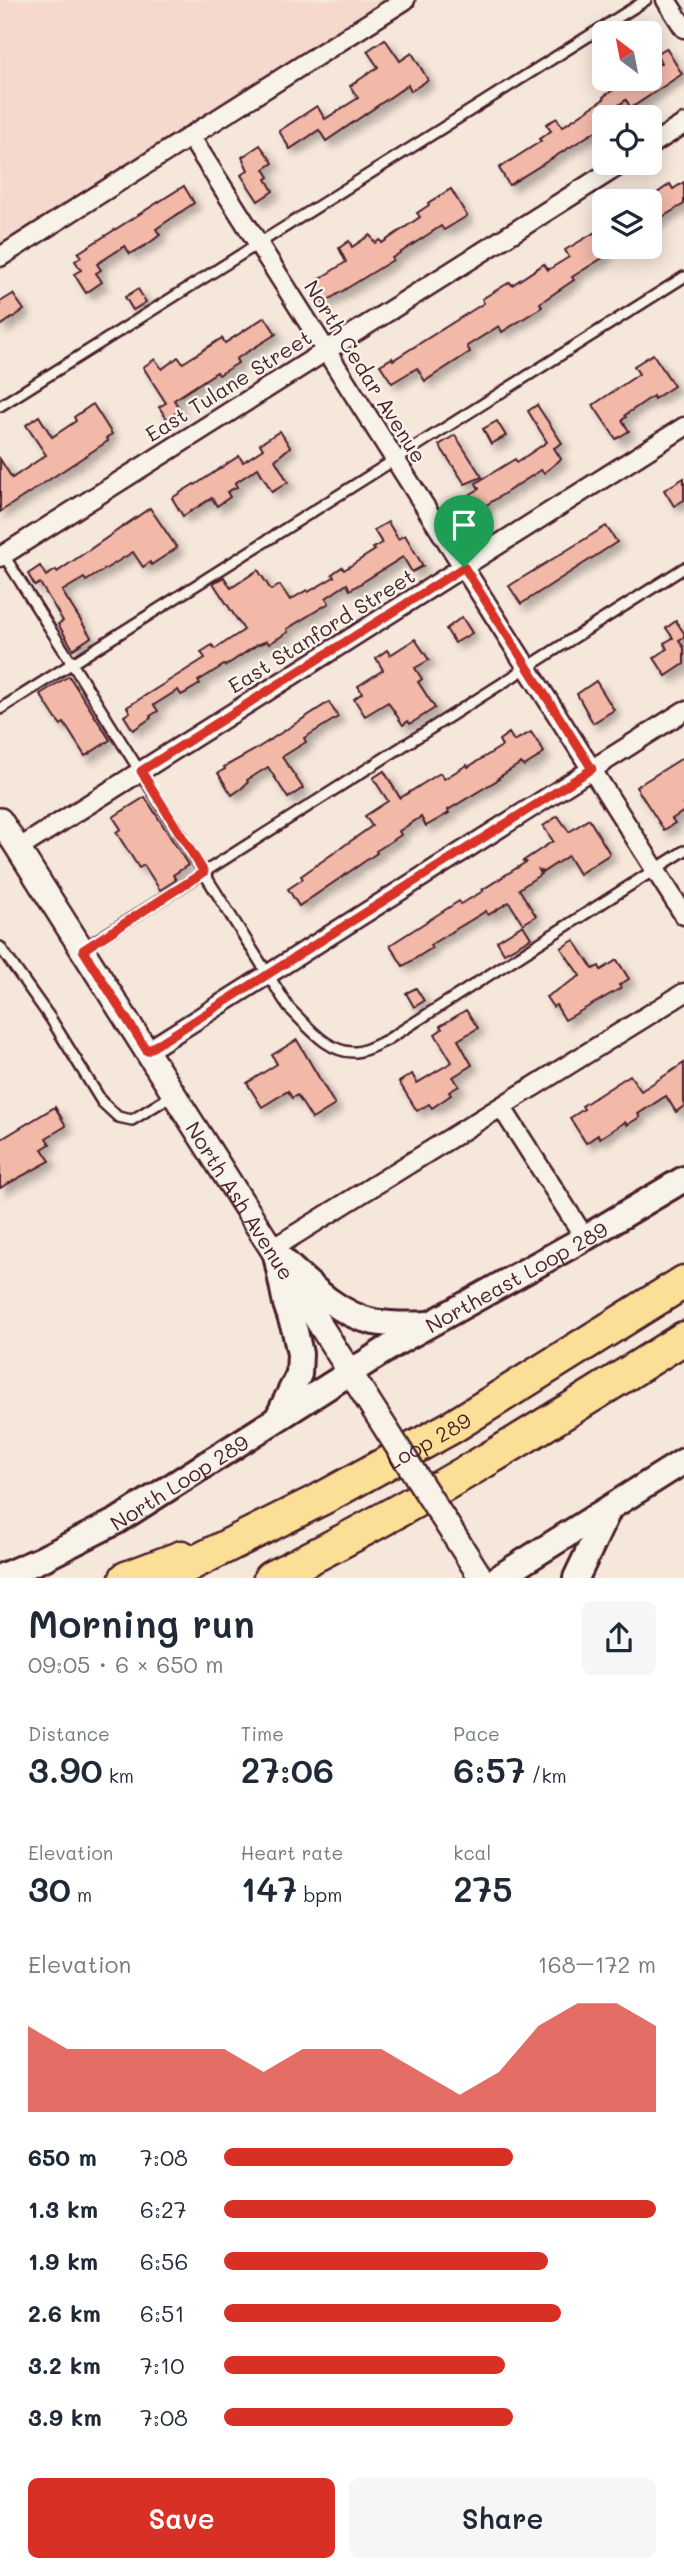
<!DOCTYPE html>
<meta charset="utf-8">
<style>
body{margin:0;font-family:Mali,sans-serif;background:#f6f6f7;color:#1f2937;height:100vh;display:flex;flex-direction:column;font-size:26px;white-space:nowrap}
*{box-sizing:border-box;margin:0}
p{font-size:23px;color:#747a83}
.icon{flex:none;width:38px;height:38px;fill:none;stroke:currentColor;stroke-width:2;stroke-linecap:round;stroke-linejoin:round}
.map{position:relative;height:1578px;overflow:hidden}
.panel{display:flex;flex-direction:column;background:#fff;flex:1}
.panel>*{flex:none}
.needle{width:46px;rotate:328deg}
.buttons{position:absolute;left:592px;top:21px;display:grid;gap:14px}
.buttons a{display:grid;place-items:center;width:70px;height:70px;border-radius:10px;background:#fff;box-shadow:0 4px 18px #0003;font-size:35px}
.pin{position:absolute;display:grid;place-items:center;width:60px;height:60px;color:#fff;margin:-72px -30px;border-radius:50% 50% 50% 0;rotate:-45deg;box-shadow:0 0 7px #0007}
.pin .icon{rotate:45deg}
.round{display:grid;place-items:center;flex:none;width:74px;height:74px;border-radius:10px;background:#f6f6f7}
.overview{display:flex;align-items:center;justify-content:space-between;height:119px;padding:0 28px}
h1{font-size:38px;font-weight:600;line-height:52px}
.metrics{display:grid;grid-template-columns:repeat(3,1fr);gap:10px;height:119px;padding:7px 28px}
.metrics div{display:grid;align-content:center}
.metrics b{font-size:35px;font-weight:600}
.metrics small{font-size:19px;font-weight:400}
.metrics p{font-size:19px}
.chart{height:196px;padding:14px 28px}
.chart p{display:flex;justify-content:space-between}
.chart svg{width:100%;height:126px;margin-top:7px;fill:#d93025;opacity:.7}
.button{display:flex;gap:14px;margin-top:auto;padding:14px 28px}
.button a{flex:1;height:80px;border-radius:10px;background:#d93025;color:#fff;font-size:28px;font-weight:600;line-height:80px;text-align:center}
.button a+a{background:#f6f6f7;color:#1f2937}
ul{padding:0 28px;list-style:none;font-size:23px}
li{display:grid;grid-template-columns:112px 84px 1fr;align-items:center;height:52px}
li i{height:18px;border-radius:9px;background:#d93025}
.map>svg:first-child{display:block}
.built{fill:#f5d9cc}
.building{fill:#f2b9a9;stroke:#4a1f2b;stroke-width:2;filter:url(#shadow)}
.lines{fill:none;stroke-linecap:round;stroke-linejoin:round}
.service-casing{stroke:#4a1f2b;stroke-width:14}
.minor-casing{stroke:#4a1f2b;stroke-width:23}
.tertiary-casing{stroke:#4a1f2b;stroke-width:28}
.secondary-casing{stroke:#4a1f2b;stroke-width:30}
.motorway-casing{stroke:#4a1f2b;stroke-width:37}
.service{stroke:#f7f3e8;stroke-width:9}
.minor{stroke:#f7f3e8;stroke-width:18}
.tertiary{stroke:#f7f3e8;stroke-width:23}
.secondary{stroke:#f7f3e8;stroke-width:24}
.motorway{stroke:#fbdf96;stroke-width:32}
.tertiary-bridge-casing{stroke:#4a1f2b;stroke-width:28;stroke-linecap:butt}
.tertiary-bridge{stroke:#f7f3e8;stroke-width:23}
.route-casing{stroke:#fff;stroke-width:14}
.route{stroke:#d93025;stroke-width:9}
.labels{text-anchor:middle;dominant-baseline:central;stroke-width:5;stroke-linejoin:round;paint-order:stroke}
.street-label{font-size:21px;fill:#4a1f2b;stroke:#f7f3e8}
</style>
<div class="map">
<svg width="684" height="1578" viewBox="0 0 684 1578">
<defs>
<filter id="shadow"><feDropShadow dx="6" dy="6" stdDeviation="3.5" flood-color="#0004"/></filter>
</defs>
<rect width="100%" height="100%" fill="#f6e7db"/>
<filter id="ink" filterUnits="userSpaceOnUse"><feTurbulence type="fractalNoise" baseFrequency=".0143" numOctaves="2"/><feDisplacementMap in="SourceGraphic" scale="14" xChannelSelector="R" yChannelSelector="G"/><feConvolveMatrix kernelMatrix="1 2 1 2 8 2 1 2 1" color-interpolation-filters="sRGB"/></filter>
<g filter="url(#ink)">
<!-- built -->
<path class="built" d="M0 0H386L0 244Z"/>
<!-- building -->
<g class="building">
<path d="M385 39 400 61 412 53 428 80 411 91 408 85 326 141 319 130 290 149 279 131 317 106 325 119 358 98 350 86 378 67 367 51Z"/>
<path d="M666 48 682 74 631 108 626 100 604 115V126L509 185 499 168 541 141 539 139 551 131 546 124 557 118 562 127 604 99 603 97 616 88 610 79H649V70L661 63 656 54Z"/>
<path d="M260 145 273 163 264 169 269 177 266 179 273 191 258 201 241 175 248 170 242 157Z"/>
<path d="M684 182V204L649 225V201H646L670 184 673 189Z"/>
<path d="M184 186 194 203 156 229 160 235 148 244 130 254 125 246 97 264 101 270 96 273 102 282 86 293 74 274 81 270 75 261 81 257 78 253Z"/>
<path d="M451 189 467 216 444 230 441 226 392 258 393 260 323 303 311 284 346 262 339 248 349 241 352 247 370 235 375 243 380 240 382 243 420 217 417 213 429 205 428 203Z"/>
<path d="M604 227V257L572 277 574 280 540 303 542 307 502 332 499 326 467 346 470 352 425 381 417 368 392 383 380 365 392 358 393 360 484 303 482 299 510 282 512 285 544 264 548 270 569 257 565 250Z"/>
<path d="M138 289 146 302 133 310 125 297Z"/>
<path d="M13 294 24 310 0 326V302Z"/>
<path d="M265 317 276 334 236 359 238 363 219 375 217 372 174 400 180 410 167 419 159 407 166 403 143 367 155 359 162 369 178 357 183 363 222 338 225 343Z"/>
<path d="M653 354 674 386 654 399 653 396 625 415 626 417 622 420 629 431 616 439 593 405 639 374 634 366Z"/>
<path d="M93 404 112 434 106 438 108 441 0 512V459L12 478 46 455 26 425 39 416 52 437 76 421 74 417Z"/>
<path d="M537 405 562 443 554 448 561 459 544 473 541 470 463 520 453 505 479 489 476 483 515 459 517 462 547 442 528 411Z"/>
<path d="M497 421 506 436 491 444 483 429Z"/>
<path d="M280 431 290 447 275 460 288 482 272 492 258 468 235 483 237 487 227 492 230 497 217 506 212 498 183 516 172 498 194 484 195 485 239 456 243 462 263 449 260 444Z"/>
<path d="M455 435 482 477 465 484 439 445Z"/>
<path d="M684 478V500L674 506 664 490Z"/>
<path d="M150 508 177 548 151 565 150 562 143 567 133 552 86 581 84 578 62 591 91 637 73 649 58 624 63 621 40 583 35 586 28 574 40 566 46 576 56 570 57 572Z"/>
<path d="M388 522 398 539 405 535 423 566 412 572 403 557 350 590 347 584 326 598 329 603 287 629 288 632 269 644 267 641 257 645 225 666 224 665 198 681 200 684 185 693 181 695 178 690 154 705 158 711 150 716 151 718 133 730 124 716 130 712 127 707 205 658 201 652 212 645 215 649 244 630 213 583 224 577 231 588 258 570 271 590 280 585 290 600 307 590 308 592 334 577 332 574 342 567 344 570 375 550 373 548 382 543 374 530Z"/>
<path d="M606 526 617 542 521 604 509 586Z"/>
<path d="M462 617 472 633 455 643 446 629Z"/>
<path d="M676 621 684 633V637L679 640 684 648V664L666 676 654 658 667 649 664 643 673 638 666 628Z"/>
<path d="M415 639 429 660 415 668 422 679 418 682 435 708 410 724 408 721 403 725 388 702 365 716 354 699 362 693 358 686 383 670 376 658 387 650 390 655Z"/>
<path d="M69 676 110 740 85 756 64 723 61 725 56 719 40 694Z"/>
<path d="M596 681 614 710 593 723 577 694Z"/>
<path d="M329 702 338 717 304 738 306 742 282 757 303 788 288 798 268 767 247 780 248 782 242 788 232 795 218 773 225 769 224 767 253 751Z"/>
<path d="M531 732 544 752 537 758 524 766 521 763 498 778 499 779 448 810 449 813 426 826 421 817 399 831 401 835 376 851 377 853 299 906 288 889 303 879 301 876 372 826 365 816 388 801 373 778 384 771 400 798 440 773 444 779 467 765 468 767 502 746 499 740 509 733 514 741Z"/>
<path d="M684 757V811L672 819 675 823 664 830 636 787Z"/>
<path d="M145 797 188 865 173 875 176 880 160 890 144 865 139 868 116 832 121 829 113 817Z"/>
<path d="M558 816 569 832 589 819 610 854 579 874 568 856 543 872 539 870 541 874 519 889 536 916 523 924 509 902 488 915 486 911 430 945 432 948 403 966 390 945 459 901 461 904 483 891 482 890 526 862 523 861 553 841 543 826Z"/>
<path d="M523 925 531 938 504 953 497 941Z"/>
<path d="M574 940 593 969 599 966 601 970 617 960 629 979 619 985 621 988 565 1020 556 1005 553 1007 546 997 580 976 561 948Z"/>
<path d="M416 988 424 1001 414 1007 406 993Z"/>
<path d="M466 1010 478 1028 458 1040 472 1065 453 1077 459 1086 449 1092 451 1095 432 1108 429 1104 417 1111 399 1082 412 1074 417 1083 452 1062 435 1034 442 1029 440 1026Z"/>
<path d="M297 1040 335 1105 312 1119 297 1095 292 1098 288 1091 262 1107 247 1083 277 1064 272 1055Z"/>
<path d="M684 1063V1106L676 1112 666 1096 638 1114 640 1117 627 1125 625 1122 600 1138 598 1135 586 1143 570 1118 584 1109 582 1106 630 1075 641 1091Z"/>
<path d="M55 1107 66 1126 46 1138 50 1144 42 1149 50 1161 0 1188V1140Z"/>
</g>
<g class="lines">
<defs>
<g id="service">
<path d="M0 406 646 0"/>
<path d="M3 554 289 1008C307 1025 328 1054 356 1052 366 1051 378 1044 387 1040L684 851"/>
<path d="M0 709 684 277"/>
<path d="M0 947 51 1019 102 1102 118 1117 132 1120 173 1095"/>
<path d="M83 949 684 568"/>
</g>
<g id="minor">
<path d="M666 0 684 28"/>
<path d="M190 136 684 915"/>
<path d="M649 146 684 124"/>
<path d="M0 257 405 0"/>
<path d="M0 557 623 163"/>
<path d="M18 849 684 427"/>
<path d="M147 1051 684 711"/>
<path d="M502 1108 585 1238"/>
<path d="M272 1249 684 993"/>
</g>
<g id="tertiary">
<path id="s1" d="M0 820 367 1399"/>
</g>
<g id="secondary">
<path d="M276 1254C304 1279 335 1314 374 1322 392 1325 409 1325 428 1324"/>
<path d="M276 1254 286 1304 295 1331 300 1354 299 1374 278 1417"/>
<path id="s2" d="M0 1577 42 1559 117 1521 398 1342 585 1238 684 1179"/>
<path d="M498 1578 684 1461"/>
<path d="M576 1578 609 1509"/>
</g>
<g id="motorway">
<path d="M126 1578 182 1557"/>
<path id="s3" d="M163 1578 325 1497 452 1427 684 1282"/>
<path d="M270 1578C412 1509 551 1422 684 1338"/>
</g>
</defs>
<!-- service casing -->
<use href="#service" class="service-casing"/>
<!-- minor casing -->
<use href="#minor" class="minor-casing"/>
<!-- tertiary casing -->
<use href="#tertiary" class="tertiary-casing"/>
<!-- secondary casing -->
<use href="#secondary" class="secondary-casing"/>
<!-- motorway casing -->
<use href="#motorway" class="motorway-casing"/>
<!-- service -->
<use href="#service" class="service"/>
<!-- minor -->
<use href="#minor" class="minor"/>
<!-- tertiary -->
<use href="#tertiary" class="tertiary"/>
<!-- secondary -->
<use href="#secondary" class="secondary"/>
<!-- motorway -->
<use href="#motorway" class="motorway"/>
<defs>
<path id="tertiary-bridge" d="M367 1399 478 1573"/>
</defs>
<!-- tertiary-bridge casing -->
<use href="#tertiary-bridge" class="tertiary-bridge-casing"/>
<!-- tertiary-bridge -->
<use href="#tertiary-bridge" class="tertiary-bridge"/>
</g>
</g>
<g class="lines" filter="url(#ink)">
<defs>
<path id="route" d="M464 567 592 769 147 1051 83 950 204 872 141 771Z"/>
</defs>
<!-- route casing -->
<use href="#route" class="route-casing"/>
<!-- route -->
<use href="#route" class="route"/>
</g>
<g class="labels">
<!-- street labels -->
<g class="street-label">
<text transform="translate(366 371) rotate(58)">North Cedar Avenue</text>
<text transform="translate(228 385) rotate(-32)">East Tulane Street</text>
<text transform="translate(321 630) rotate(-32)">East Stanford Street</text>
<text stroke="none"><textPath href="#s1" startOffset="450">North Ash Avenue</textPath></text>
<text stroke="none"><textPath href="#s2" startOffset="598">Northeast Loop 289</textPath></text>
<text stroke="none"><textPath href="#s3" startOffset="299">Loop 289</textPath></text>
<text stroke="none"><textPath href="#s2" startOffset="203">North Loop 289</textPath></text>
</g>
</g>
</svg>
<div class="buttons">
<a><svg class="needle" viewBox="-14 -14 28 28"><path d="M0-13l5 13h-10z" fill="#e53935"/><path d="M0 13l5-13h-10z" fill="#747a83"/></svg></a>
<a><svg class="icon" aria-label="locate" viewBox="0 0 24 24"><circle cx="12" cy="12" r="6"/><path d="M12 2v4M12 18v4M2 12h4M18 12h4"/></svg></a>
<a><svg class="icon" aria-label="layers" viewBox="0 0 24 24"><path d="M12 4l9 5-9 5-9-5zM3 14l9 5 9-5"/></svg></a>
</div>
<div class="pin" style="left:464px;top:567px;background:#1e9e55"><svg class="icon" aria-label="arrive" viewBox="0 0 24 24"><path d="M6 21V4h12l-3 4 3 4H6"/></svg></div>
</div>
<section class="panel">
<div class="overview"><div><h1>Morning run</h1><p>09:05 · 6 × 650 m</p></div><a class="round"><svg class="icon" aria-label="share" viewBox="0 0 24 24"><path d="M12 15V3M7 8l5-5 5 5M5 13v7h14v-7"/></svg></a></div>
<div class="metrics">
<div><p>Distance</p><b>3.90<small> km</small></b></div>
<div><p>Time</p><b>27:06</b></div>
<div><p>Pace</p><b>6:57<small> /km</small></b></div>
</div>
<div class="metrics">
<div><p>Elevation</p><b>30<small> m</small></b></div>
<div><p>Heart rate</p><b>147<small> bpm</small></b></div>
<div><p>kcal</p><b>275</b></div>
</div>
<div class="chart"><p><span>Elevation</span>168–172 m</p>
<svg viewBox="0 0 160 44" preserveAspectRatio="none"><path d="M0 44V14L10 22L20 22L30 22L40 22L50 22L60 30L70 22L80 22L90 22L100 30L110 38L120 30L130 14L140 6L150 6L160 14V44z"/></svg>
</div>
<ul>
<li><b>650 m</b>7:08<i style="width:67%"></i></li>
<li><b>1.3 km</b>6:27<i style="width:100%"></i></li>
<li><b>1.9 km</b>6:56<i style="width:75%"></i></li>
<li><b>2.6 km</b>6:51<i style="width:78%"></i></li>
<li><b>3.2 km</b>7:10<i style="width:65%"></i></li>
<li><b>3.9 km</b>7:08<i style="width:67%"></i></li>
</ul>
<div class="button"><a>Save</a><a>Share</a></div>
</section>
